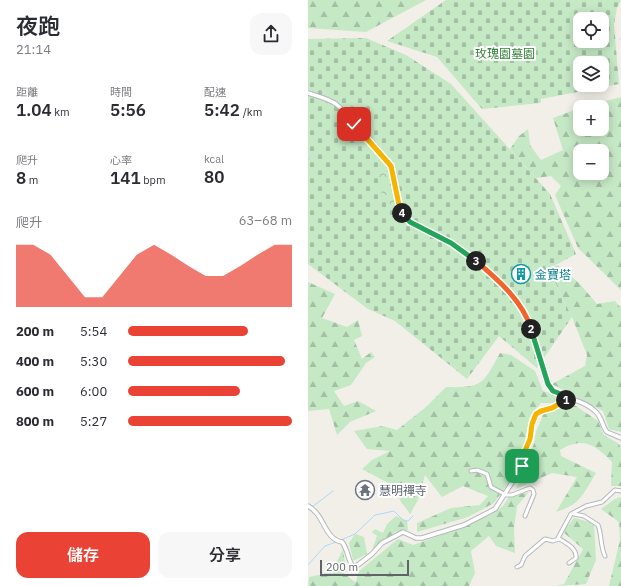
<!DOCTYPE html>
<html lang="zh-TW">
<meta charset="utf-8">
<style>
body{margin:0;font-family:"IBM Plex Sans","Noto Sans TC",sans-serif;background:#f7f7f7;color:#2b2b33;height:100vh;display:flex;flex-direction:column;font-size:15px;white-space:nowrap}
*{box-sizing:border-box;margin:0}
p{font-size:13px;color:#7c7c81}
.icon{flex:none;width:22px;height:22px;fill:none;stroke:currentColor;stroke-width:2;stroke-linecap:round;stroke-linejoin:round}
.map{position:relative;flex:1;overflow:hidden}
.panel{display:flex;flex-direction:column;background:#fff;width:308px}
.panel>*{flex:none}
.fabs{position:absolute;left:265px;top:12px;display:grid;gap:8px}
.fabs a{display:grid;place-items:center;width:36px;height:36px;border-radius:8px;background:#fff;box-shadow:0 2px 10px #0003;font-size:20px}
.scale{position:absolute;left:12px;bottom:10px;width:89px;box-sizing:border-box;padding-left:4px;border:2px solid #5f6368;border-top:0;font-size:11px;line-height:14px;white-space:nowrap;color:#5f6368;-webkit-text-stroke:3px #fff;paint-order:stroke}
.pin{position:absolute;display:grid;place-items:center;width:34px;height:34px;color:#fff;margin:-17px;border-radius:8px;box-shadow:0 2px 6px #0006}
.km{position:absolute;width:20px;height:20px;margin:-10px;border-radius:50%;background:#222;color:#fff;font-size:11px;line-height:20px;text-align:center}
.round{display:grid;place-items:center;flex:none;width:42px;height:42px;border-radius:12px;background:#f7f7f7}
.overview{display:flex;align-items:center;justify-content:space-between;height:68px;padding:0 16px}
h1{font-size:22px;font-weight:600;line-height:30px}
.metrics{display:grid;grid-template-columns:repeat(3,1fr);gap:6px;height:68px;padding:4px 16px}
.metrics div{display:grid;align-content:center}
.metrics b{font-size:17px;font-weight:600}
.metrics small{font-size:11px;font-weight:400}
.metrics p{font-size:11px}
.chart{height:112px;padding:8px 16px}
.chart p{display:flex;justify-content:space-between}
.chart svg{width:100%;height:72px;margin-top:4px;fill:#ea4335;opacity:.7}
.cta{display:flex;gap:8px;margin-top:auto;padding:8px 16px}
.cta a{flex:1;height:46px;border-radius:12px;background:#ea4335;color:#fff;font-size:16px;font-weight:600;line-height:46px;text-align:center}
.cta a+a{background:#f7f7f7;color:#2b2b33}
ul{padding:0 16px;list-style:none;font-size:13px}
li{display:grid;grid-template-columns:64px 48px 1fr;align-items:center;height:30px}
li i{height:10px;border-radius:5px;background:#ea4335}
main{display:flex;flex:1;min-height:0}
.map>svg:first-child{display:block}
.forest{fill:url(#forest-firs);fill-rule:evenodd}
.cemetery{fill:url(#cemetery-stones);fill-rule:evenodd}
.park{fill:url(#park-crowns)}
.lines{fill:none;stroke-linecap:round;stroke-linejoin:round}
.stream{stroke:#aadaff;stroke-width:1}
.minor-casing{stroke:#b5b8bc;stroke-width:5}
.tertiary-casing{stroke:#b5b8bc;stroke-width:5.5}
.minor{stroke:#fff;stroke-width:3}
.tertiary{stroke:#fff;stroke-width:3.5}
.split-1-casing{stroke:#fff;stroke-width:8}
.split-2-casing{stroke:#fff;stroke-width:8}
.split-3-casing{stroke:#fff;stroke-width:8}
.split-4-casing{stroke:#fff;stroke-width:8}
.split-5-casing{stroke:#fff;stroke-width:8}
.split-1{stroke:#f5b400;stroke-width:5}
.split-2{stroke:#22a559;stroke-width:5}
.split-3{stroke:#f0652b;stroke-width:5}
.split-4{stroke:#22a559;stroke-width:5}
.split-5{stroke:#f5b400;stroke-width:5}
.labels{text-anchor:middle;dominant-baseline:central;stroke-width:4;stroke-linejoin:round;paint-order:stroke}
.park-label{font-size:12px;fill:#348238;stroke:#fff}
.culture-label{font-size:12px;fill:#0d838f;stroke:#fff;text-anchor:start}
.worship-label{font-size:12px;fill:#5b616d;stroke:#fff;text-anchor:start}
</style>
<main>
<section class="panel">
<div class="overview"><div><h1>夜跑</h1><p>21:14</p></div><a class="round"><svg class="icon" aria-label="share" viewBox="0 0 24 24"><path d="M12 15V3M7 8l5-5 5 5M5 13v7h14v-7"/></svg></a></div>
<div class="metrics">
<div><p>距離</p><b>1.04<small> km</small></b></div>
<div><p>時間</p><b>5:56</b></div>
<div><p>配速</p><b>5:42<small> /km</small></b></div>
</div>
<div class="metrics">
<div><p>爬升</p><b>8<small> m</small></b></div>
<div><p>心率</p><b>141<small> bpm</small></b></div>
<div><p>kcal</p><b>80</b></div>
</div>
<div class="chart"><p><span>爬升</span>63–68 m</p>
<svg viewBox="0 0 160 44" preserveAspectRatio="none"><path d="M0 44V6L10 6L20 12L30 25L40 38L50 38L60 25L70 12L80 6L90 12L100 19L110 25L120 25L130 19L140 12L150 6L160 6V44z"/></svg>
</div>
<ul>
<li><b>200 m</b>5:54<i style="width:73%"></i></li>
<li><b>400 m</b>5:30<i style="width:96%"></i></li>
<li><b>600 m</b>6:00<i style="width:68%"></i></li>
<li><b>800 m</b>5:27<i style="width:100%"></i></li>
</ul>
<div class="cta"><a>儲存</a><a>分享</a></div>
</section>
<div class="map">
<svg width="313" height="586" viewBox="0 0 313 586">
<defs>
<pattern id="forest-firs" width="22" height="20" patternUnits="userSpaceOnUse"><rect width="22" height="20" fill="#c5e8c5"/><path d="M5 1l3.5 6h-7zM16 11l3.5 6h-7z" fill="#a3c0a4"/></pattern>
<pattern id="cemetery-stones" width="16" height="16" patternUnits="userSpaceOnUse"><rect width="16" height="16" fill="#c5e8c5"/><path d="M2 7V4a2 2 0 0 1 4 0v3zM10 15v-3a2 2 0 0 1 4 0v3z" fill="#a3c0a4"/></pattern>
<pattern id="park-crowns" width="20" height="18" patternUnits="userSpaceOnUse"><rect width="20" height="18" fill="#c5e8c5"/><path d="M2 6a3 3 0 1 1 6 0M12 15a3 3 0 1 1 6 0" fill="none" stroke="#a3c0a4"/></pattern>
</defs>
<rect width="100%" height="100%" fill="#f1efe8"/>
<!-- forest -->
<g class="forest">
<path d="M0 0H118L58 32 0 28Z"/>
<path d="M313 97V290L270 248 247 195 253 186 243 176 228 178 202 149 211 136 220 129 222 145 233 160 255 150 245 118 272 108V129H294V107H275ZM272 151H294V173H272Z"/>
<path d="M251 266 271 283 289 304 307 301 313 308V432L301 429 295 411 244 384 277 366 279 355 264 317 240 268Z"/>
<path d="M0 282 27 294 14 318 39 327 50 320 54 336 46 340 54 359 63 352 67 357 58 363 43 385 26 391 36 406 50 401 68 411 42 422 29 435 21 409 0 411Z"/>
<path d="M192 353 203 355 227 371 235 391 249 396 247 403H233L222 416 211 468 186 503 160 517 109 532V523L143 508 172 505 180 496 155 486 134 497 117 475 110 500 102 514 80 483 54 469 64 460 82 451 59 449 46 431 75 426 89 430 118 407 138 387C175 388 175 384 192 353Z"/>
<path d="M262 402 290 421 296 435 311 444 313 448V486H303L304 462C287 445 276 436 252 450L253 456 288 473C276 493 272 505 248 512L269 477 244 473 208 489 218 467 226 443 228 432 235 415Z"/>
<path d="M221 492 209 506 206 528 207 553 188 546 181 536 163 551 167 573 161 586H0L1 577 24 572 35 549 37 563 32 570 48 583 50 572 90 539 105 545 128 537 184 514 195 506 201 497Z"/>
<path d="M313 497V586H301L312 540 311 522 293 509 307 499Z"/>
<path d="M88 516 99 521 100 530 87 532 63 553 69 536 64 532 67 529 75 533 79 524Z"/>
<path d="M266 518 286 523 288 560 278 584 248 586 256 584 275 549 255 532Z"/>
<path d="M47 534 56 537 59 554 47 560H45L41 543Z"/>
</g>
<!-- cemetery -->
<g class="cemetery">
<path d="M138 0H313L309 8 306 24 311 84 233 99V103L174 109 129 57 79 41ZM272 19H294V41H272ZM272 63H294V85H272Z"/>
<path d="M58 38 98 55 143 84 242 194 268 254 240 269 264 317 229 368 191 336 159 379 87 321 60 309 0 264V39Z"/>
</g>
<!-- park -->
<path class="park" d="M70 165 80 168 89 209C71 203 70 181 70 165Z"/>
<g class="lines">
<!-- stream -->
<g class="stream">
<path d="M312 39H313"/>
<path d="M0 160 2 157"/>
<path d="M0 510 25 491"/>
<path d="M33 540 47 534 67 515 86 511 95 520 100 521 105 516"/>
<path d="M0 565 17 546 28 542"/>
</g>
<defs>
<g id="minor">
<path d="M163 471 169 470 179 474 183 487 198 495H204L222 488 225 490 226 494 217 516"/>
<path d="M266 514 276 516 290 525C294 535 292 546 297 556"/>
<path d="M261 563 268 558C269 548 258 543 250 538L263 514 278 506 294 502 307 490 313 491"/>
<path d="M209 567 213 565 217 556 237 539 245 541 251 539"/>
</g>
<g id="tertiary">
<path d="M0 93C9 96 21 99 28 104 41 115 82 160 86 174 90 189 87 206 98 217 109 230 128 234 142 243 170 258 204 291 220 319L243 389C255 399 275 399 287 411 294 417 294 426 299 432L313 438"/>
<path d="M0 506C17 515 16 539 34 542 41 551 39 560 46 568L64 554 74 543 95 532 108 538H114L156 525 187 509 214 467 215 453 222 439 224 424 228 415 233 411 245 408 261 397"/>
</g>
</defs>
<!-- minor casing -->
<use href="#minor" class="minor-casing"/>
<!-- tertiary casing -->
<use href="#tertiary" class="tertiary-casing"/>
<!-- minor -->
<use href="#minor" class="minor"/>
<!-- tertiary -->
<use href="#tertiary" class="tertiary"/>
</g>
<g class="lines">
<defs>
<path id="split-1" d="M214 466 216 453 222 439 224 424 228 414 233 411 244 408 258 400"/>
<path id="split-2" d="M223 329 240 384 245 391 261 397 258 400"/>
<path id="split-3" d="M168 261C189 279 215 301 223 329"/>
<path id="split-4" d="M94 213 102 222 143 243 168 261"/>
<path id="split-5" d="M46 124 83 166 91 205 94 213"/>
</defs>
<!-- split-1 casing -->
<use href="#split-1" class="split-1-casing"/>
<!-- split-2 casing -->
<use href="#split-2" class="split-2-casing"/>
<!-- split-3 casing -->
<use href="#split-3" class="split-3-casing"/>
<!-- split-4 casing -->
<use href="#split-4" class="split-4-casing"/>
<!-- split-5 casing -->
<use href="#split-5" class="split-5-casing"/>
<!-- split-1 -->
<use href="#split-1" class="split-1"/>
<!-- split-2 -->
<use href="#split-2" class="split-2"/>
<!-- split-3 -->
<use href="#split-3" class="split-3"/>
<!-- split-4 -->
<use href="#split-4" class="split-4"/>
<!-- split-5 -->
<use href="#split-5" class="split-5"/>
</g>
<!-- icons -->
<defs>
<symbol id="building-ring" viewBox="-11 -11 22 22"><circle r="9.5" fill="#fff" stroke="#0f9aa8" stroke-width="1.5"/><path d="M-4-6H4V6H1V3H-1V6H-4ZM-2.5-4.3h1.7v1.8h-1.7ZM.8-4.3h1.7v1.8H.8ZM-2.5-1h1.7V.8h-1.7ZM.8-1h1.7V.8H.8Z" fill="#0f9aa8"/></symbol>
<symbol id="temple-ring" viewBox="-11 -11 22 22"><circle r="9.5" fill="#fff" stroke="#6b7280" stroke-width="1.5"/><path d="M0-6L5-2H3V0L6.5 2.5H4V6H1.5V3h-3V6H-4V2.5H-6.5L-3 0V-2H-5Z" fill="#6b7280"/></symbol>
</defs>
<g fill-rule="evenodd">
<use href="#building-ring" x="202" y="263" width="22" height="22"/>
<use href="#temple-ring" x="46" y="479" width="22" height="22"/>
</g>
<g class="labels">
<!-- park labels -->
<g class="park-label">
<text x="197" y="53">玫瑰園墓園</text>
</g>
<!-- culture labels -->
<g class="culture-label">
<text x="227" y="274">金寶塔</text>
</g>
<!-- worship labels -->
<g class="worship-label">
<text x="71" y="490">慧明禪寺</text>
</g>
</g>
</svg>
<div class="fabs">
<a><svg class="icon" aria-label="locate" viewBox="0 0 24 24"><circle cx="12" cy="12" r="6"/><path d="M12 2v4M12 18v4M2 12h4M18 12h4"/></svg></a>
<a><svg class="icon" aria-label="layers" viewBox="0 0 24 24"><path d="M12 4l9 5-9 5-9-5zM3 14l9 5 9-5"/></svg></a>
<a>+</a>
<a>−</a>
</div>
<div class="scale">200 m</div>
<div class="pin" style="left:214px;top:466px;background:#1e9e55"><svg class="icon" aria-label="arrive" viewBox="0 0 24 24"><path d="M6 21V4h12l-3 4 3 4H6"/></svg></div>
<div class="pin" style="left:46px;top:124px;background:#d93025"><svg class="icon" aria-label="check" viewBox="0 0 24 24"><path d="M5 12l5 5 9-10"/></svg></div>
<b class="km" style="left:258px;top:400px">1</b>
<b class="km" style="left:223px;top:329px">2</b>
<b class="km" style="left:168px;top:261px">3</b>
<b class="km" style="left:94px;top:213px">4</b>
</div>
</main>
